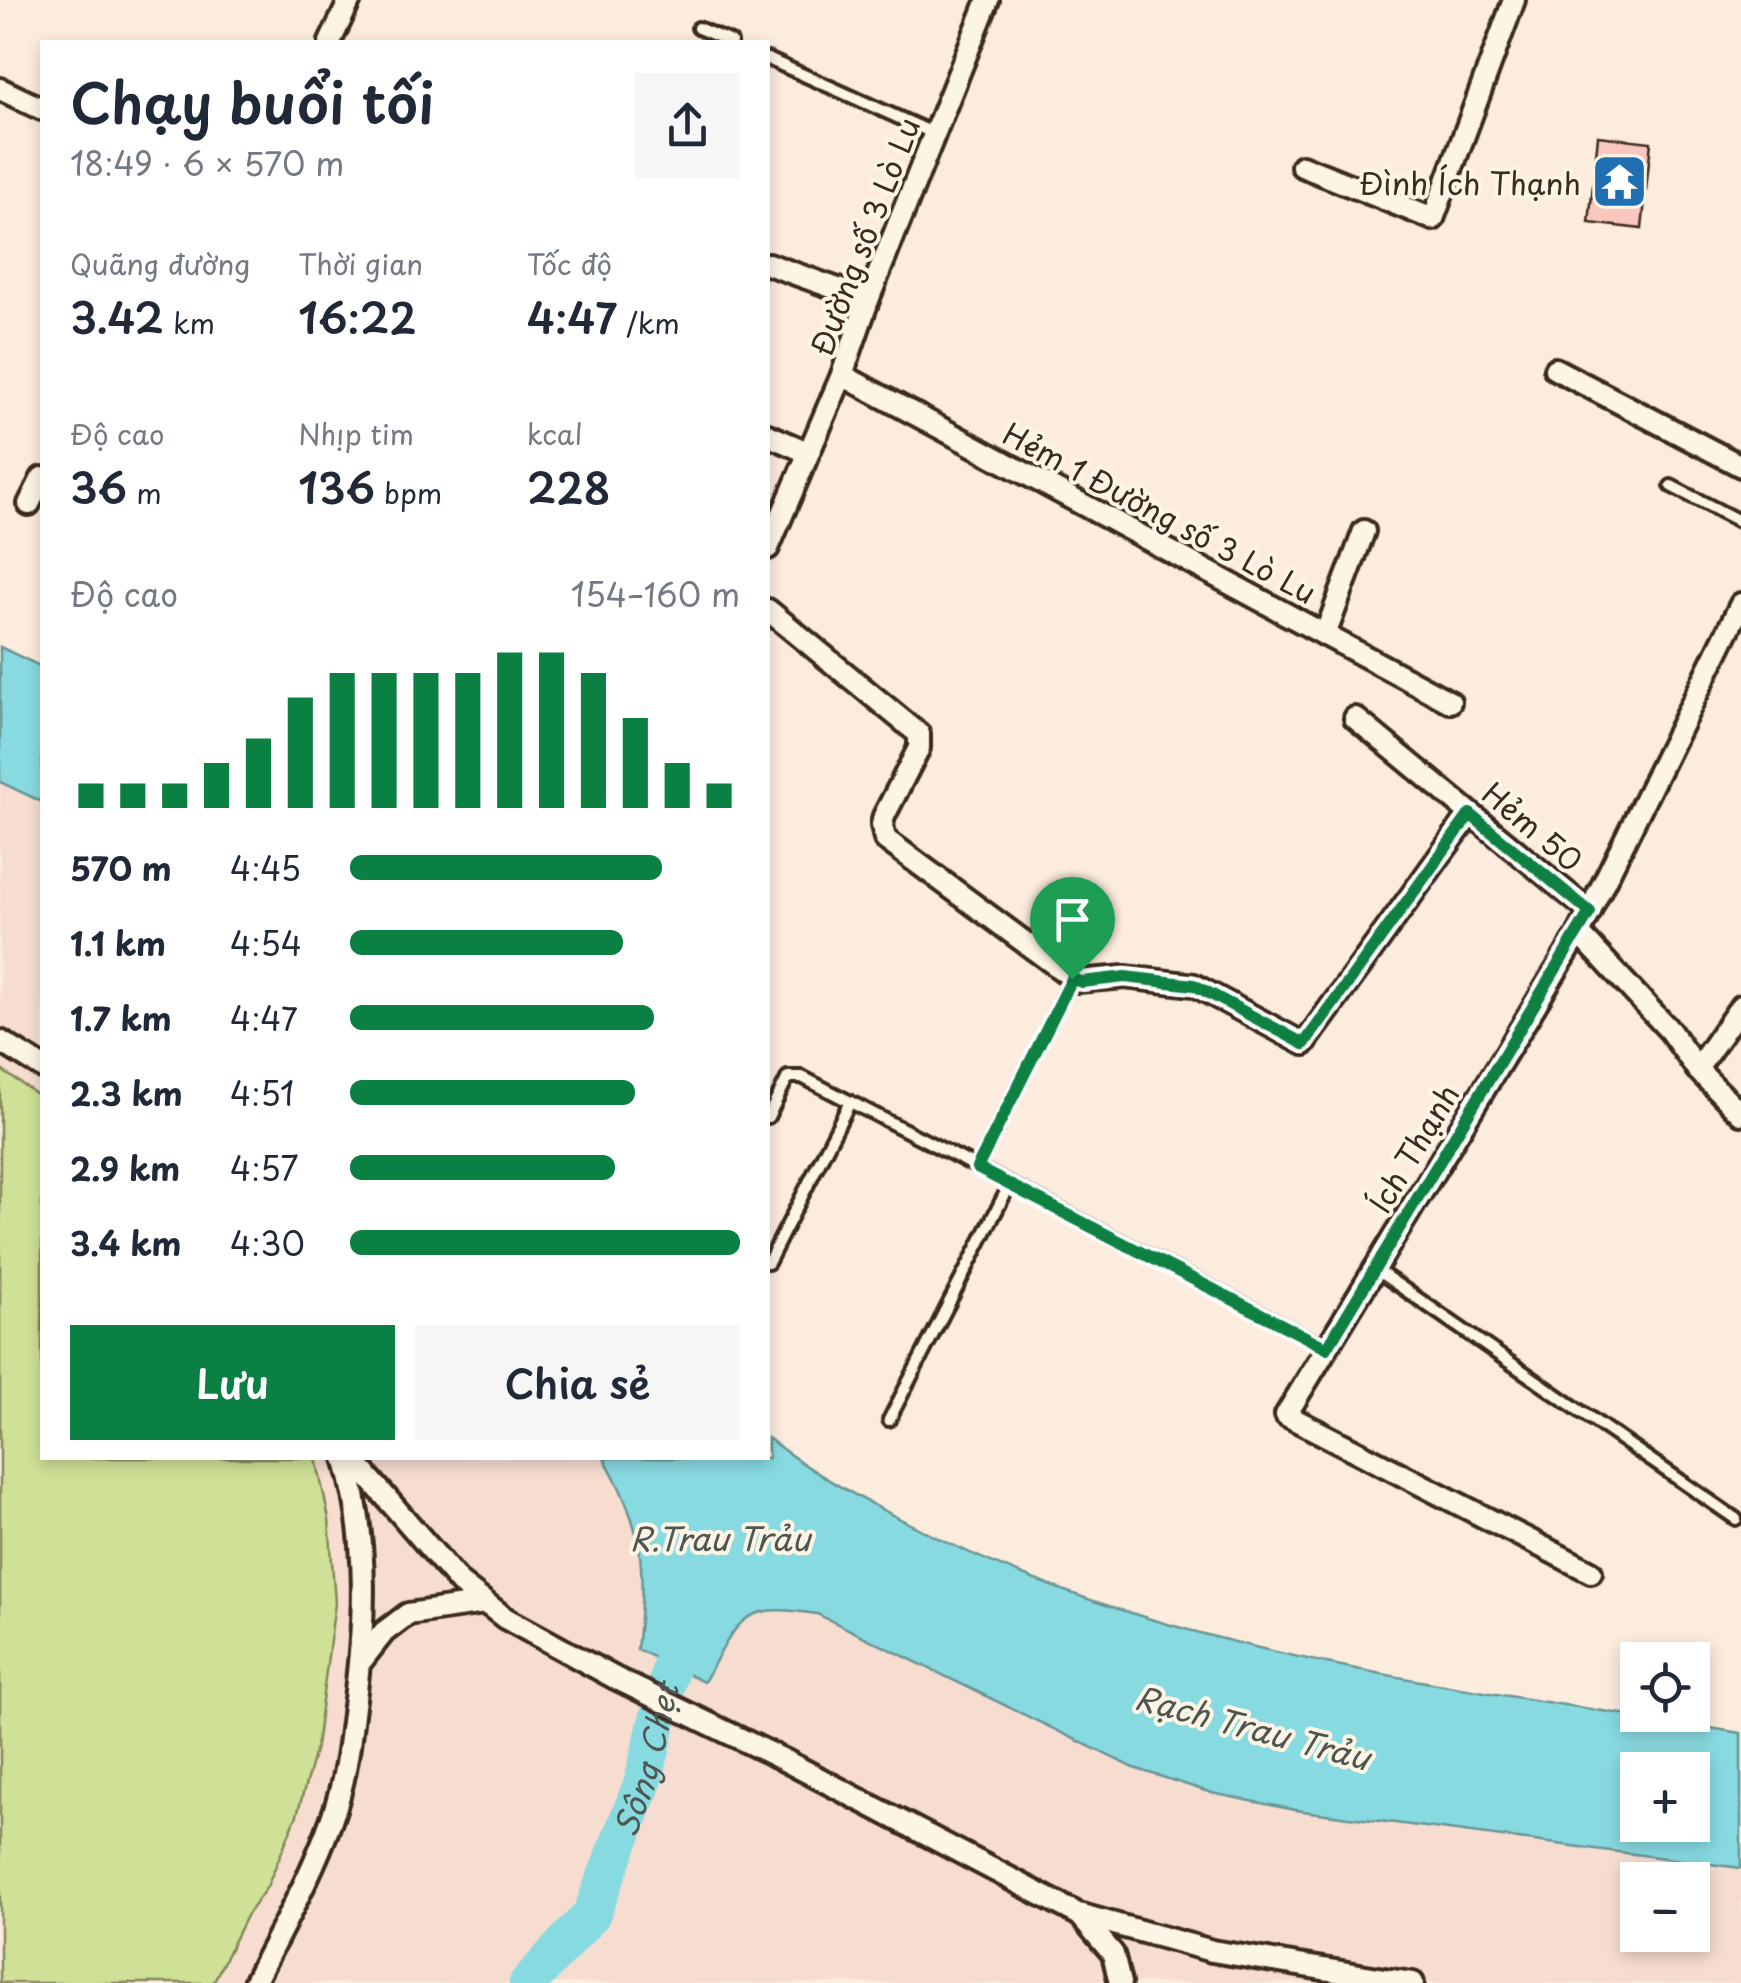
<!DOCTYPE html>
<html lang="vi">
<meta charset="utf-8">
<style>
body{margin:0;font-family:"Playpen Sans",sans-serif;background:#f6f6f7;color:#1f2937;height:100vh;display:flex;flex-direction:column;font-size:38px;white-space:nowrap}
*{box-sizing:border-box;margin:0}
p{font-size:32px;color:#747a83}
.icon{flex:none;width:55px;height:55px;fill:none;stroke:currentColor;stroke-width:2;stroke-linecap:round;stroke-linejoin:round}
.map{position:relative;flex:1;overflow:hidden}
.details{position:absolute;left:40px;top:40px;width:730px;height:1420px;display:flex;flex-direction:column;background:#fff;border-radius:0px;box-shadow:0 5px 15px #0003}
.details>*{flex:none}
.controls{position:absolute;left:1620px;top:1642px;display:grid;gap:20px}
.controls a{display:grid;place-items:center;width:90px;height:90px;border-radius:0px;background:#fff;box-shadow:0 5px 15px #0003;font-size:50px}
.pin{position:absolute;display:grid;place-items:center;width:85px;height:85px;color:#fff;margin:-102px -42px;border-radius:50% 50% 50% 0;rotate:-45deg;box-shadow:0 0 10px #0007}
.pin .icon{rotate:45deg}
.round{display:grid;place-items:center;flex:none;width:105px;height:105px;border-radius:0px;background:#f6f6f7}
.overview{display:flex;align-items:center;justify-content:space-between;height:170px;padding:0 30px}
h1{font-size:55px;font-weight:600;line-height:75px}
.metrics{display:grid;grid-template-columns:repeat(3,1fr);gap:15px;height:170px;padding:10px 30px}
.metrics div{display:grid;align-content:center}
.metrics b{font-size:42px;font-weight:600}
.metrics small{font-size:28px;font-weight:400}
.metrics p{font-size:28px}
.chart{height:280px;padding:20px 30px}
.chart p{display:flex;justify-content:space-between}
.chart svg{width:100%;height:180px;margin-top:10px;stroke:#0b8043;stroke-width:6}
.cta{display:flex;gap:20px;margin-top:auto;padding:20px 30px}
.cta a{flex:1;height:115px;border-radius:0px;background:#0b8043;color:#fff;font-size:40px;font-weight:600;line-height:115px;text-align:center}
.cta a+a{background:#f6f6f7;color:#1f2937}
ul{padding:0 30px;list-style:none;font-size:32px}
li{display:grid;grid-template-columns:160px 120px 1fr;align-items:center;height:75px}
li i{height:25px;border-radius:12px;background:#0b8043}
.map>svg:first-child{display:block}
.built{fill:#f6ddd0;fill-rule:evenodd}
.green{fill:#cee196;stroke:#84865a;stroke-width:2.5}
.water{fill:#88dae1;stroke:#699493;stroke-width:2.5;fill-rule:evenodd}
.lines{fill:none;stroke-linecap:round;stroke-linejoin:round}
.river{stroke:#88dae1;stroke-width:38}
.building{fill:#f8c8bf;stroke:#3b2a1e;stroke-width:2.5}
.service-casing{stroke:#3b2a1e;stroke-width:18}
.minor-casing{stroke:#3b2a1e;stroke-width:28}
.service{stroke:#fcf5e5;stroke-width:10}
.minor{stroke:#fcf5e5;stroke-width:20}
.route-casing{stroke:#fff;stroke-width:20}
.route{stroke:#0b8043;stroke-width:12}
.labels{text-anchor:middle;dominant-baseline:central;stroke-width:8;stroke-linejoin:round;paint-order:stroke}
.poi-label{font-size:30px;fill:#3b2a1e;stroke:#fcf5e5;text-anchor:end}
.street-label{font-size:30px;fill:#3b2a1e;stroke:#fcf5e5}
.water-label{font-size:32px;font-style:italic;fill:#4e564f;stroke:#fcf5e5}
</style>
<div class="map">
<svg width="1741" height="1983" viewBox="0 0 1741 1983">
<rect width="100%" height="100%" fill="#fbecdd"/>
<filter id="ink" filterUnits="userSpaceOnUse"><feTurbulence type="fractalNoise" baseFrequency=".01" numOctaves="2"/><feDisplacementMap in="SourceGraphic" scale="20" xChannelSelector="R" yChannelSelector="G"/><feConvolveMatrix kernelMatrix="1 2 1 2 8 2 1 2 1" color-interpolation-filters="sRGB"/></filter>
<g filter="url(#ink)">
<!-- built -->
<path class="built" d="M0 782 42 802V1458H615L817 1614 1134 1768 1212 1793 1294 1810 1741 1868V1983H0ZM1638 1880H1692V1935H1638Z"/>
<!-- green -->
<path class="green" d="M0 1069 42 1098V1458H316L329 1519 335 1603 316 1747 297 1815 267 1887 246 1916 213 1983H0Z"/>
<!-- water -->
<g class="water">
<path d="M0 647 42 667V802L0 782Z"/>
<path d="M768 1438C810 1472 861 1499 910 1524 1167 1657 1459 1686 1741 1733V1868L1295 1810 1212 1793 1134 1768 817 1614C740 1601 739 1620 704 1682L637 1649C646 1569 645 1529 604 1458H768ZM1638 1770H1692V1825H1638Z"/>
</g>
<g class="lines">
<!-- river -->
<path class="river" id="s1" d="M528 1983 591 1915 643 1782 671 1666 686 1620"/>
</g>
<!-- building -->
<path class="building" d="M1598 136 1651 142 1642 229 1589 223Z"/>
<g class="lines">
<defs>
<g id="service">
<path d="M698 28 731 42"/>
<path d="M768 59 935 134"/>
<path d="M1671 486 1741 522"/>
<path d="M768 1117 788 1077H802L1326 1347"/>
<path d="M977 1168 1072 979"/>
<path d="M768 1263 850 1102"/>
<path d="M1375 1269 1736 1519"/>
<path d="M889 1420 1010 1184"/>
</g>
<g id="minor">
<path d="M330 42 350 0"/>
<path d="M0 89 42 109"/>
<path d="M1302 166 1433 219 1514 0"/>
<path d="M768 264 868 300"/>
<path d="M1555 369 1741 466"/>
<path d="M842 375 1450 702"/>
<path d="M768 435 807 452"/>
<path d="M29 504 42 478"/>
<path d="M768 548 842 375 868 300 988 0"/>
<path d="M768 610 919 734V748L884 816 882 825 885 839 1077 981 1125 977 1194 985 1304 1044 1470 814"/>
<path d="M1325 635 1364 531"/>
<path d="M1355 718 1590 912"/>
<path d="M1579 933 1670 1031 1697 1069 1741 1114"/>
<path d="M0 1041 42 1067"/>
<path d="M1697 1069 1741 1006"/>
<path d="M352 1458 460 1583 505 1618 615 1678 782 1759 1078 1914 1212 1951 1391 1980"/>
<path d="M1591 1572 1286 1415 1579 933 1741 604"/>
<path d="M362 1660 384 1632 408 1614 485 1603"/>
<path d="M1080 1915 1113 1954 1120 1983"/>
<path d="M1379 1982 1391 1980 1413 1983"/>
<path d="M254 1983C281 1929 312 1875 332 1818 344 1785 349 1749 353 1714 365 1627 370 1543 345 1458"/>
</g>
</defs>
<!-- service casing -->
<use href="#service" class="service-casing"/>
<!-- minor casing -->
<use href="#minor" class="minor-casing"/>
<!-- service -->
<use href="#service" class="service"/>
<!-- minor -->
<use href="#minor" class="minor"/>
</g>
</g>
<g class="lines" filter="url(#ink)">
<defs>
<path id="route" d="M1470 814 1590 912 1327 1348 977 1168 1072 979 1082 982 1125 977 1194 985 1304 1044Z"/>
</defs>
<!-- route casing -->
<use href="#route" class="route-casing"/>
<!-- route -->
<use href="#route" class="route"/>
</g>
<!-- icons -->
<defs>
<symbol id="temple-square" viewBox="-11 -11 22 22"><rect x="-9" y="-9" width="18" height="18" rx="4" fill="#1f6fb2" stroke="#fcf5e5"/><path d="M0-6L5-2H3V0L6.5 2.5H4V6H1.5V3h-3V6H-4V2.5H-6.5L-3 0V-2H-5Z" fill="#fff"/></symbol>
</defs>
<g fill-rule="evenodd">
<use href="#temple-square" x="1588" y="150" width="63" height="63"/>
</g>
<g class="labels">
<!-- poi labels -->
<g class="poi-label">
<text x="1581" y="182">Đình Ích Thạnh</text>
</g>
<!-- street labels -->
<g class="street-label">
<text transform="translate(864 236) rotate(-69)">Đường số 3 Lò Lu</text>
<text transform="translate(1160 512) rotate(28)">Hẻm 1 Đường số 3 Lò Lu</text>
<text transform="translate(1533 826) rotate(40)">Hẻm 50</text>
<text transform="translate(1413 1148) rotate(-59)">Ích Thạnh</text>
</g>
<!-- water labels -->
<g class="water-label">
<text x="720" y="1538">R.Trau Trảu</text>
<text transform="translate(1253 1727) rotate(15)">Rạch Trau Trảu</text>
<text stroke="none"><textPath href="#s1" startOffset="258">Sông Chẹt</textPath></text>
</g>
</g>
</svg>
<div class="controls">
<a><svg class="icon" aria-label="locate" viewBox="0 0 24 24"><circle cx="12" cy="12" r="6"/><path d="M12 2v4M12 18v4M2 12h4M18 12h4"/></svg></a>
<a>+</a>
<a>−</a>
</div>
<div class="pin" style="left:1072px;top:979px;background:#1e9e55"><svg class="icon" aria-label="arrive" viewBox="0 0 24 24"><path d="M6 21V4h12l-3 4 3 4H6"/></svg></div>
<section class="details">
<div class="overview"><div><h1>Chạy buổi tối</h1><p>18:49 · 6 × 570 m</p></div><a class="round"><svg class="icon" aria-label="share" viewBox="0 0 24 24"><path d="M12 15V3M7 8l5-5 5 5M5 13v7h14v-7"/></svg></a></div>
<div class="metrics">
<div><p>Quãng đường</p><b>3.42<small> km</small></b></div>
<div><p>Thời gian</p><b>16:22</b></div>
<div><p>Tốc độ</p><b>4:47<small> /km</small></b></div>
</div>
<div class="metrics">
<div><p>Độ cao</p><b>36<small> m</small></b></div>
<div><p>Nhịp tim</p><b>136<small> bpm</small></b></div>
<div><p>kcal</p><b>228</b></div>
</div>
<div class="chart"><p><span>Độ cao</span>154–160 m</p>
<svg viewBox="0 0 160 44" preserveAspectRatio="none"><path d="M5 44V38M15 44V38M25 44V38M35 44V33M45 44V27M55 44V17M65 44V11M75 44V11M85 44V11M95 44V11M105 44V6M115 44V6M125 44V11M135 44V22M145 44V33M155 44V38"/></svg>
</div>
<ul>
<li><b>570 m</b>4:45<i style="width:80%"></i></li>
<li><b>1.1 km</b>4:54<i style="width:70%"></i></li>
<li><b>1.7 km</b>4:47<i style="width:78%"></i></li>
<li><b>2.3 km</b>4:51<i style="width:73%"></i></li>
<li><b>2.9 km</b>4:57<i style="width:68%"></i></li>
<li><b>3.4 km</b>4:30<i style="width:100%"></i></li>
</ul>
<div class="cta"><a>Lưu</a><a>Chia sẻ</a></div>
</section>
</div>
